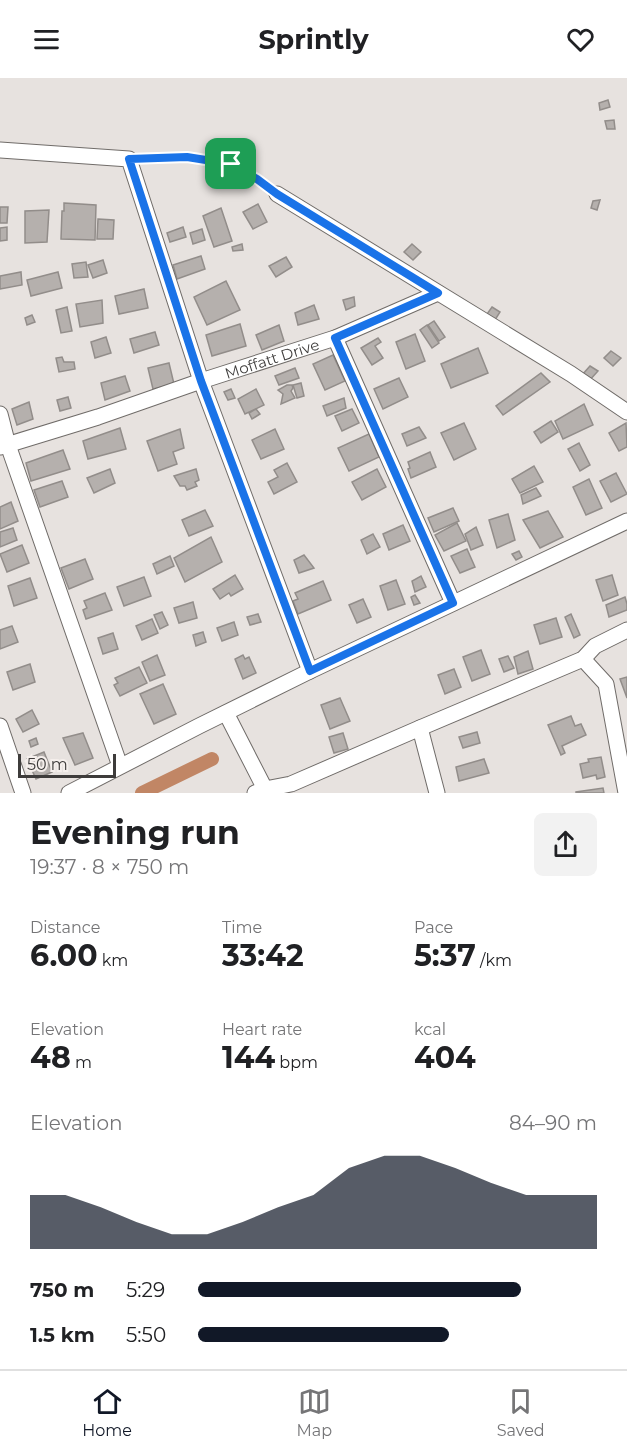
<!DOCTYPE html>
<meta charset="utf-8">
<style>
body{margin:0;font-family:Montserrat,sans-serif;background:#f2f2f2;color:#202124;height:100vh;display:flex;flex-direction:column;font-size:22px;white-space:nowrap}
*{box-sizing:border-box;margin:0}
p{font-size:20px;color:#757577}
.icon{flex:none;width:33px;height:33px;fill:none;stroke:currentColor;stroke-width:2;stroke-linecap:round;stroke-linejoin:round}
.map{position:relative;height:715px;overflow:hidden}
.details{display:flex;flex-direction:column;background:#fff;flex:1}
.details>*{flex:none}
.scale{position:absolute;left:18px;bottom:15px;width:98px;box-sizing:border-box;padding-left:6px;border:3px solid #3e3c3b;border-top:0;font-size:16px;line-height:21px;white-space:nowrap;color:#3e3c3b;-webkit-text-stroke:4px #f5efec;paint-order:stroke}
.pin{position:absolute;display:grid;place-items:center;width:51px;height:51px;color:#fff;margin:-26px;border-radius:12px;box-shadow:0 3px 9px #0006}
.round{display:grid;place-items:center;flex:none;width:63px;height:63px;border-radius:9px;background:#f2f2f2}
.headline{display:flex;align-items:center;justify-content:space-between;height:102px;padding:0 30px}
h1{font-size:33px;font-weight:700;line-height:45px}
.figures{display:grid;grid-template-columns:repeat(3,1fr);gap:9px;height:102px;padding:6px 30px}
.figures div{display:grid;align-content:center}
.figures b{font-size:30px;font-weight:700}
.figures small{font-size:16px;font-weight:400}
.figures p{font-size:16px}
.chart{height:168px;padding:12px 30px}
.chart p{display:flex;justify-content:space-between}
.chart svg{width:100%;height:108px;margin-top:6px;fill:#111827;opacity:.7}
ul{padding:0 30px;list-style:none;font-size:20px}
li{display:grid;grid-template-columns:96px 72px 1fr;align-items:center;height:45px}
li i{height:15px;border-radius:8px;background:#111827}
header{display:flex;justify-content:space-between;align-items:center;height:78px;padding:0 30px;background:#fff;font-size:27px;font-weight:700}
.menu{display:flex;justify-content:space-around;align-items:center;height:84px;border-top:2px solid #e0e0e0;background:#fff;font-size:16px;color:#757577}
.menu a{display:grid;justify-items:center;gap:3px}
.menu .on{color:#111827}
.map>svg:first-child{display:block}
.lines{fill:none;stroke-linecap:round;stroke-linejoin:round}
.canal{stroke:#c18665;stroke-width:14}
.building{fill:#b5b0ad;stroke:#928d8a;stroke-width:1.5}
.minor-casing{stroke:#706c69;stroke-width:17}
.path{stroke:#8b8886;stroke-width:2;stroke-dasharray:4.5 3;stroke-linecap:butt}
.minor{stroke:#fff;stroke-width:15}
.route-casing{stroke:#fff;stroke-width:12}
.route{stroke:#1a73e8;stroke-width:8}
.labels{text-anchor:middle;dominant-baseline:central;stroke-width:5;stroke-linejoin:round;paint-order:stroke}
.street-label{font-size:15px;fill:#3e3c3b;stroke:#f5efec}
</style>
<header><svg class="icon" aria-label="menu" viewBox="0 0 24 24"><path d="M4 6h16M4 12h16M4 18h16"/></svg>Sprintly<svg class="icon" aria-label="heart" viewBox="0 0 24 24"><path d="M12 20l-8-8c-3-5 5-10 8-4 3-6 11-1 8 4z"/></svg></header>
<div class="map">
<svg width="627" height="715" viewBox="0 0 627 715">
<rect width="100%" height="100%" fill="#e7e2df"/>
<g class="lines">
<!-- canal -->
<path class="canal" d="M142 715 212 681"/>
</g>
<!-- building -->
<g class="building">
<path d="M608 22 610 29 600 32 599 25Z"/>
<path d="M614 42 615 51H607L605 43Z"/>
<path d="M600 122 597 132 591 130 593 123Z"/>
<path d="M64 125 96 127 95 162 61 161 62 133H64Z"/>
<path d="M258 126 267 144 253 151 243 134Z"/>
<path d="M0 129H8L7 145H0Z"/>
<path d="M221 130 232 163 214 169 203 138Z"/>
<path d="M49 132 47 164 25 165V133Z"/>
<path d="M98 141 114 142 113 161H97Z"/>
<path d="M7 149V162L0 163V150Z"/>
<path d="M183 149 186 159 170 164 167 155Z"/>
<path d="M202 151 205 162 193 166 190 155Z"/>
<path d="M242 166 243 172 233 173 232 169Z"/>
<path d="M412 166 421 174 413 182 404 174Z"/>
<path d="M201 178 205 191 177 201 173 187Z"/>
<path d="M286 179 292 189 276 199 269 188Z"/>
<path d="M103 182 107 195 93 200 88 187Z"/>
<path d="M86 184 88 199 74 200 72 186Z"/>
<path d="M21 194 22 207 0 211V198Z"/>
<path d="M58 194 62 210 31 218 27 202Z"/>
<path d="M226 203 240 232 207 247 194 219Z"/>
<path d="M144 211 148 230 119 236 115 218Z"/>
<path d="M354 219 355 228 346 232 343 222Z"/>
<path d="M102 222 103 245 80 249 76 226Z"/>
<path d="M314 227 319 241 298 247 295 235Z"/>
<path d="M67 229 72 253 61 255 56 232Z"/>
<path d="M492 229 500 234 495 242 487 236Z"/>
<path d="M32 237 35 244 27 247 25 240Z"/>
<path d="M434 243 445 259 439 263 428 247Z"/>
<path d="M240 246 246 268 212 278 206 257Z"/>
<path d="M279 247 284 263 262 272 256 257Z"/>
<path d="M427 247 439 265 432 270 420 252Z"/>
<path d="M155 254 159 267 134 275 130 261Z"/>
<path d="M415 256 425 283 406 291 396 264Z"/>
<path d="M106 259 111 275 95 280 91 264Z"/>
<path d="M378 260 381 264 375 268 383 280 372 287 361 270Z"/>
<path d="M478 270 488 295 451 310 441 286Z"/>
<path d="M611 273 621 280 613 288 604 280Z"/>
<path d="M333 277 345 303 325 312 313 286Z"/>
<path d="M62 279 64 284H74L75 291 59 294 56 280Z"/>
<path d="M169 285 174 306 153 311 148 290Z"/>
<path d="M590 288 598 293 589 303 582 297Z"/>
<path d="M295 290 299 300 279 307 275 298Z"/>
<path d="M541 295 550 304 503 337 496 328Z"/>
<path d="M125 298 130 313 105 322 101 305Z"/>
<path d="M399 300 408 319 383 331 374 311Z"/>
<path d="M301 305 304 318 297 320 293 307Z"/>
<path d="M287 307H292L293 310 291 313 295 320 281 326 283 316 278 312Z"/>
<path d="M231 311 235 320 228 322 224 314Z"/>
<path d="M256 311 264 327 245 336 238 321Z"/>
<path d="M68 319 71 330 60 333 57 322Z"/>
<path d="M344 320 346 330 327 338 323 328Z"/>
<path d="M29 324 33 341 17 347 12 331Z"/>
<path d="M584 326 593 347 563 361 555 343Z"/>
<path d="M256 331 260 336 252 341 249 335Z"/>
<path d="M352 331 359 345 342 353 335 338Z"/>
<path d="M551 343 558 354 541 365 534 354Z"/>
<path d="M464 345 476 371 454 382 441 355Z"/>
<path d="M626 345 627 369 619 373 609 355Z"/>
<path d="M419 349 426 360 407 368 402 356Z"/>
<path d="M120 350 126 371 88 381 83 363Z"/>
<path d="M180 351 184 370 173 374 177 386 158 393 147 363Z"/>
<path d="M275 351 284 371 261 381 252 362Z"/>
<path d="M369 356 379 379 349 393 338 370Z"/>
<path d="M579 365 590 387 580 393 568 371Z"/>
<path d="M63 372 70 391 31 403 26 385Z"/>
<path d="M430 374 436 389 411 400 408 391 410 390 408 384Z"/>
<path d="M287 385 297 404 274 416 268 404 278 399 274 392Z"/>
<path d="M534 388 543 404 520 415 512 401Z"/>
<path d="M110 391 115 405 94 415 87 400Z"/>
<path d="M196 391 199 402 195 404 197 408 187 412 185 408H180L174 398Z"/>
<path d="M377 391 386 409 362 422 352 404Z"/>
<path d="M616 395 627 416 611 424 600 403Z"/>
<path d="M589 401 602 430 586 437 573 409Z"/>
<path d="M62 403 68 419 40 429 34 412Z"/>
<path d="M536 410 541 418 523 426 521 417Z"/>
<path d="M11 424 18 443 0 451V429Z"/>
<path d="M453 430 459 443 434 454 428 440Z"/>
<path d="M205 432 213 448 189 458 182 442Z"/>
<path d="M548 433 563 459 540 470 523 442Z"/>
<path d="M508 436 515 462 497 470 489 442Z"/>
<path d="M457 445 466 463 444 473 435 457Z"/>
<path d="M403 447 410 463 389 472 383 456Z"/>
<path d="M476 449 483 467 471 472 465 456Z"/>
<path d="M13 450 17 462 0 469V454Z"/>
<path d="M373 456 380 469 367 476 361 462Z"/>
<path d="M211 459 222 484 185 504 174 480Z"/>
<path d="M22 467 29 485 7 494 0 476Z"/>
<path d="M467 471 475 489 460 495 451 478Z"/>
<path d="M519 473 522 479 516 482 512 476Z"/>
<path d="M304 477 314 490 299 495 294 482Z"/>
<path d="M170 478 174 488 157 496 153 486Z"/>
<path d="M85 481 93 501 69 511 61 490Z"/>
<path d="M235 497 243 511 231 518 229 515 220 521 213 511Z"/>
<path d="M612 497 618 517 603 523 596 502Z"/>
<path d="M421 498 426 509 415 514 412 503Z"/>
<path d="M144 499 151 518 124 528 117 509Z"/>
<path d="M30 500 37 520 14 528 8 508Z"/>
<path d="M396 502 405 526 388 532 380 508Z"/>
<path d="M323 503 331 522 298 536 293 523 298 521 295 515Z"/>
<path d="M105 515 112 532 86 541 83 532 87 530 84 523Z"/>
<path d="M415 517 420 525 414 527 411 519Z"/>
<path d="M625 519 627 526V532L609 539 606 527Z"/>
<path d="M363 521 371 539 357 545 349 527Z"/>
<path d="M193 524 197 540 179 545 174 530Z"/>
<path d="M162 534 168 547 160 551 154 537Z"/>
<path d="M258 536 261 544 250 547 247 539Z"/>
<path d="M571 536 580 557 574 560 565 539Z"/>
<path d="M556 540 562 559 540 566 534 547Z"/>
<path d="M152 541 158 555 142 562 136 548Z"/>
<path d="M234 544 238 557 222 563 217 550Z"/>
<path d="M12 548 18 564 0 571V552Z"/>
<path d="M203 554 206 564 196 568 193 557Z"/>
<path d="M113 555 118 571 103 576 98 560Z"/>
<path d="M481 572 490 596 472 603 463 579Z"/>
<path d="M528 573 533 591 518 596 514 579Z"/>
<path d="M157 577 165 597 150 603 142 584Z"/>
<path d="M243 577 245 581 249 579 256 595 243 601 235 581Z"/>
<path d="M508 578 514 590 504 594 499 581Z"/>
<path d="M30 586 35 604 13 612 7 594Z"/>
<path d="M139 589 147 605 120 618 114 607 118 605 115 600Z"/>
<path d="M454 591 461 609 445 616 438 597Z"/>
<path d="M627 599V620L620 601Z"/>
<path d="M163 606 176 636 154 646 140 616Z"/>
<path d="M340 620 350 643 330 651 321 627Z"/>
<path d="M32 632 39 646 23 654 16 641Z"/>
<path d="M571 638 575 648 581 646 586 657 562 668 565 675 561 677 548 647Z"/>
<path d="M477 654 480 665 463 670 459 659Z"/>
<path d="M83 655 93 680 75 687 63 660Z"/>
<path d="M343 655 348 671 334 675 329 659Z"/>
<path d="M36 660 38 666 31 669 29 663Z"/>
<path d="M44 674 52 694 36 701 27 681Z"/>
<path d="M601 679 605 699 597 701 596 697 583 700 580 686 589 684 588 681Z"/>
<path d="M484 681 489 695 459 703 456 689Z"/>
<path d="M603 710 604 715H576V714Z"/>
</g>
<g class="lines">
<defs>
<g id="minor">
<path d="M0 72 129 81 201 303 310 593"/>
<path d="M277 116 571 296 627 334"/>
<path d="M335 260 453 525"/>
<path d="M0 336 8 367 120 688"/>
<path id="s1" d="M0 369 98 339 201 303 335 260 438 215"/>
<path d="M583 581 606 606 626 715"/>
<path d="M226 635 265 711"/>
<path d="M0 648 23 715"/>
<path d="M420 650 437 715"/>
<path d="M69 715 199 648 310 593 627 443"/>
<path d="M255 715 265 711 291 706 420 650 583 581 595 568 627 552"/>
</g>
</defs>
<!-- minor casing -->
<use href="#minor" class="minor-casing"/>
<!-- path -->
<path class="path" d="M143 80C172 79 201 78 229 86 242 89 255 100 266 108"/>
<!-- minor -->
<use href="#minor" class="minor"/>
</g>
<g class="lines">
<defs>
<path id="route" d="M187 79 231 86 257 101 277 116 438 215 335 260 453 525 310 593 201 303 129 81Z"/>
</defs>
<!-- route casing -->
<use href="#route" class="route-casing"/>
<!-- route -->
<use href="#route" class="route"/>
</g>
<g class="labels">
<!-- street labels -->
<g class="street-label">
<text stroke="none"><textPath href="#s1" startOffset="286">Moffatt Drive</textPath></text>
</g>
</g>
</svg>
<div class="scale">50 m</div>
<div class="pin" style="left:231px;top:86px;background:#1e9e55"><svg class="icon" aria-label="arrive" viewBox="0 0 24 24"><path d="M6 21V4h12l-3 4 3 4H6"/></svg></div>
</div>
<section class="details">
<div class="headline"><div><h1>Evening run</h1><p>19:37 · 8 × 750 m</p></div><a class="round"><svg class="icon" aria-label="share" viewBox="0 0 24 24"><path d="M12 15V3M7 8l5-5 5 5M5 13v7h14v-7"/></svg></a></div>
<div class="figures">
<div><p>Distance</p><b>6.00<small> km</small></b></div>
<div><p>Time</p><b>33:42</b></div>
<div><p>Pace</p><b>5:37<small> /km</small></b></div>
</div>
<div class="figures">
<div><p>Elevation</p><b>48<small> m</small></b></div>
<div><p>Heart rate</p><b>144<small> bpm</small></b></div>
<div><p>kcal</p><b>404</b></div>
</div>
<div class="chart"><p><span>Elevation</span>84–90 m</p>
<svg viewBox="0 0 160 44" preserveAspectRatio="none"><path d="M0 44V22L10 22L20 27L30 33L40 38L50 38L60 33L70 27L80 22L90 11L100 6L110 6L120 11L130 17L140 22L150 22L160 22V44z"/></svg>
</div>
<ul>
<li><b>750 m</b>5:29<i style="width:81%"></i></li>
<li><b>1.5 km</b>5:50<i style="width:63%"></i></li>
</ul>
</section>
<nav class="menu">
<a class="on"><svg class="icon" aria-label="home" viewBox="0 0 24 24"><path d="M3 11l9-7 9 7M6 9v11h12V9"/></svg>Home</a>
<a><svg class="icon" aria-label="map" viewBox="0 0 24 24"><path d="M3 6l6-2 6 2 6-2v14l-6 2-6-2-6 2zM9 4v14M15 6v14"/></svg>Map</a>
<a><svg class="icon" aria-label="saved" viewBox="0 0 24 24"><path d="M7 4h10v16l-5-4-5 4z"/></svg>Saved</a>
</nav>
